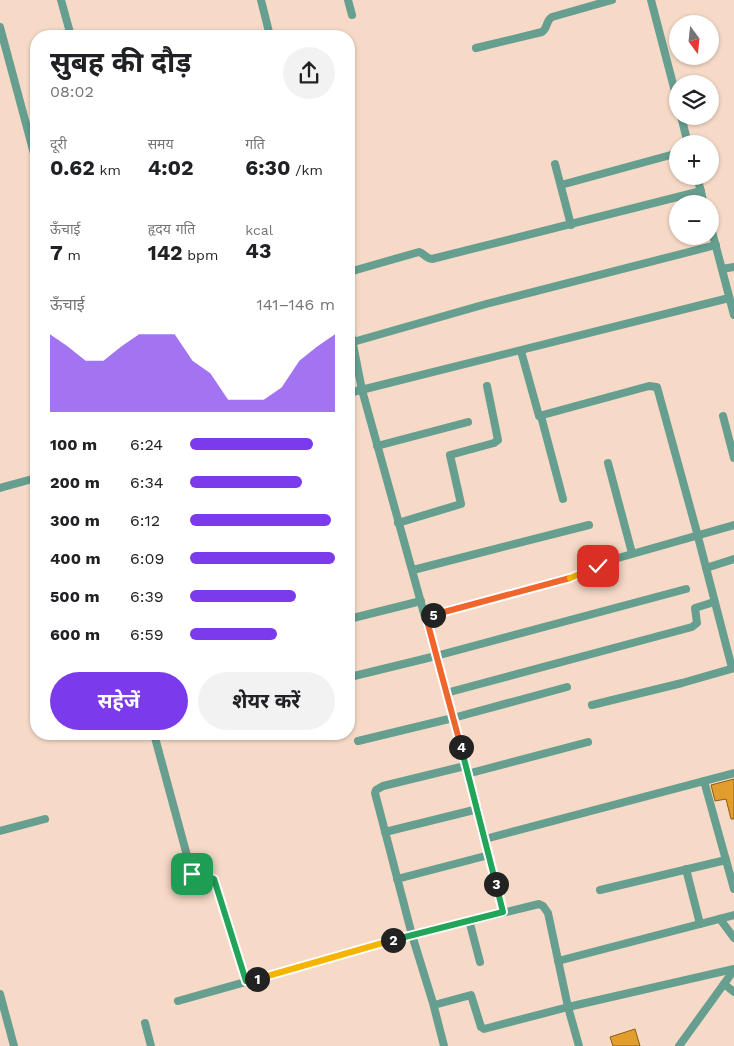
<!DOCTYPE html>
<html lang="hi">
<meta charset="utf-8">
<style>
body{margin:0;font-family:"Work Sans","Noto Sans Devanagari",sans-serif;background:#f2f2f2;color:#202124;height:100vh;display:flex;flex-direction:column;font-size:19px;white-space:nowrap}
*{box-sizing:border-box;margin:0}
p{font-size:16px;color:#757577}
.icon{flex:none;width:28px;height:28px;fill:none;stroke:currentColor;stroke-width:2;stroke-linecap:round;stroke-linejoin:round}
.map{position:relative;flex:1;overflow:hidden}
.drawer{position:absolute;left:30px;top:30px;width:325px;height:710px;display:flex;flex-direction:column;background:#fff;border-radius:20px;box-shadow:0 1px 4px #0004}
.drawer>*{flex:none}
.needle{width:32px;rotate:165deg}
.fabs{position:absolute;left:669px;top:15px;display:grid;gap:10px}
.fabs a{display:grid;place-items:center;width:50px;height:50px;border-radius:50%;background:#fff;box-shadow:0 1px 4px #0004;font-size:25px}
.pin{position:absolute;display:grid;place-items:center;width:42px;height:42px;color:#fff;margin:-21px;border-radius:10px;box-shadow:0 2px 8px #0006}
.km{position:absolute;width:25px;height:25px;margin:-12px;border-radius:50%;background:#222;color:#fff;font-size:14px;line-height:25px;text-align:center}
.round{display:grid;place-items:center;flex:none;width:52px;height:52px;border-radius:26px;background:#f2f2f2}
.overview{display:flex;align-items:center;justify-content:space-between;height:85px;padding:0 20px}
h1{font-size:28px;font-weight:700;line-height:38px}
.metrics{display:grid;grid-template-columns:repeat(3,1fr);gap:8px;height:85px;padding:5px 20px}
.metrics div{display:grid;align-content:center}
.metrics b{font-size:21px;font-weight:700}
.metrics small{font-size:14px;font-weight:400}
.metrics p{font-size:14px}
.chart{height:140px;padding:10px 20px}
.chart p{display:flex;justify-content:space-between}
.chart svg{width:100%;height:90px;margin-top:5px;fill:#7c3aed;opacity:.7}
.cta{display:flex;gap:10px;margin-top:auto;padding:10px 20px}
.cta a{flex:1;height:58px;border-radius:30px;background:#7c3aed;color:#fff;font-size:20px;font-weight:700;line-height:58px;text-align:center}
.cta a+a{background:#f2f2f2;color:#202124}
ul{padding:0 20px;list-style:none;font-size:16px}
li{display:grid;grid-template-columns:80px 60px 1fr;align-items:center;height:38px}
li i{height:12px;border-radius:6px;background:#7c3aed}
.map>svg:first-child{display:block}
.building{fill:#e29e2d;stroke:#895e14}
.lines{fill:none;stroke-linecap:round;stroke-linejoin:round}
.minor{stroke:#669f8f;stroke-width:8}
.split-1-casing{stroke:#fff;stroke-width:10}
.split-2-casing{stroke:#fff;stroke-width:10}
.split-3-casing{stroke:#fff;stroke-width:10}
.split-4-casing{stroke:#fff;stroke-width:10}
.split-5-casing{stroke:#fff;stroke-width:10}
.split-6-casing{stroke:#fff;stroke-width:10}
.split-7-casing{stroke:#fff;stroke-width:10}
.split-1{stroke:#22a559;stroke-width:6}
.split-2{stroke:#f5b400;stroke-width:6}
.split-3{stroke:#22a559;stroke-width:6}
.split-4{stroke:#22a559;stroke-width:6}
.split-5{stroke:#f0652b;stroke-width:6}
.split-6{stroke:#f0652b;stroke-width:6}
.split-7{stroke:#f5b400;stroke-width:6}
</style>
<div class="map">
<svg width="734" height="1046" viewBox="0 0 734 1046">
<rect width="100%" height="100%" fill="#f6dac7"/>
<!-- building -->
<g class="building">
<path d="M734 779V819H731L726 799 715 801 711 785Z"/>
<path d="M635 1029 640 1046H613L610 1037Z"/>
</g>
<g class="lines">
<!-- minor -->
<g class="minor">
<path d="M61 0 71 36"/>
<path d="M261 0 270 36"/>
<path d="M348 0 352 15"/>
<path d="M651 0 678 103"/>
<path d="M0 27 36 161"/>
<path d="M476 48 542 32C548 28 546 20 552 17L612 0"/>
<path d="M681 116 688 144"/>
<path d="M555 164 571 225"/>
<path d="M697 176 704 204"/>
<path d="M561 185 678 153"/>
<path d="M710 224 734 315"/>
<path d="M722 269 734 267"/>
<path d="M349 272 419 252C424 253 426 259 432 259L701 191"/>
<path d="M349 324 362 390 453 718 503 912"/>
<path d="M353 342 486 304 716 245"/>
<path d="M521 351 539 416 649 386 657 387 696 529 732 668"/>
<path d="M349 393 729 298"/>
<path d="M541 416 563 499"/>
<path d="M723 416 734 458"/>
<path d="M377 446 468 422"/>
<path d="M608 463 632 553"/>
<path d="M0 488 36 478"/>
<path d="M398 523 461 504 450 455 494 443 498 440 487 386"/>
<path d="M706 568 734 559"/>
<path d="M413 570 589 525"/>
<path d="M426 617 571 578 618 558 734 525"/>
<path d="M349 619 421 601"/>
<path d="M350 677 436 656 686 589"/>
<path d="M446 693 692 627 697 623 695 608 714 602"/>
<path d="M592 705 682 683 734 668"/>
<path d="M154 734 192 874C198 879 207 875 214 879L246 981"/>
<path d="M358 741 453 718 567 687"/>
<path d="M467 774 588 742"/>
<path d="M704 781 734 889"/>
<path d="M0 831 45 819"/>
<path d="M385 832 478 809"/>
<path d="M485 839 734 773"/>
<path d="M686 869 700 924"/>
<path d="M397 879 489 855"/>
<path d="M600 890 726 860"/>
<path d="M720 919 734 938"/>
<path d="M469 920 480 962"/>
<path d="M558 961 734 915"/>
<path d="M724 984 734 992"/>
<path d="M0 994 14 1046"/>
<path d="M178 1001 412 935 539 904 543 906 548 913 568 1007 579 1046"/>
<path d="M434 1005 471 995 481 1027 484 1029 568 1007 734 969"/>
<path d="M145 1023 151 1046"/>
<path d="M444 1046 433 1003 412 935 375 793 376 790 383 786 465 766"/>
<path d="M679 1046 734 970"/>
</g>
</g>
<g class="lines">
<defs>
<path id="split-1" d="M192 874C198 879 207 875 214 879L246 981 257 979"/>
<path id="split-2" d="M257 979 393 940"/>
<path id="split-3" d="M393 940 503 912 496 884"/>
<path id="split-4" d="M461 747 496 884"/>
<path id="split-5" d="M433 615 426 617 461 747"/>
<path id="split-6" d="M433 615 570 578"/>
<path id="split-7" d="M570 578 598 566"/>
</defs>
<!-- split-1 casing -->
<use href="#split-1" class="split-1-casing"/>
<!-- split-2 casing -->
<use href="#split-2" class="split-2-casing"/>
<!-- split-3 casing -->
<use href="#split-3" class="split-3-casing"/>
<!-- split-4 casing -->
<use href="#split-4" class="split-4-casing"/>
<!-- split-5 casing -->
<use href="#split-5" class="split-5-casing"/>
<!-- split-6 casing -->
<use href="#split-6" class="split-6-casing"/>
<!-- split-7 casing -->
<use href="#split-7" class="split-7-casing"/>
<!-- split-1 -->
<use href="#split-1" class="split-1"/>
<!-- split-2 -->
<use href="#split-2" class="split-2"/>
<!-- split-3 -->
<use href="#split-3" class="split-3"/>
<!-- split-4 -->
<use href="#split-4" class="split-4"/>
<!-- split-5 -->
<use href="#split-5" class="split-5"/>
<!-- split-6 -->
<use href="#split-6" class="split-6"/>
<!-- split-7 -->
<use href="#split-7" class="split-7"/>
</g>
</svg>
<div class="fabs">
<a><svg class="needle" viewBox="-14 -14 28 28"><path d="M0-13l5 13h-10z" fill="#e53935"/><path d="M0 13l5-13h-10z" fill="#757577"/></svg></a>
<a><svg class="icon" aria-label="layers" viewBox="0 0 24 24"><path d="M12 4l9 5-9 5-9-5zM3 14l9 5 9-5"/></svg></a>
<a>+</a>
<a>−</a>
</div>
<div class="pin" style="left:192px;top:874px;background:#1e9e55"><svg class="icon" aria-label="arrive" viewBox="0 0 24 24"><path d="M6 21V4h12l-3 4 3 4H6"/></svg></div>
<div class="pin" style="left:598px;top:566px;background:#d93025"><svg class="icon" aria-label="check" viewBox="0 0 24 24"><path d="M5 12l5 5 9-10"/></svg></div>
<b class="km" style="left:257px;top:979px">1</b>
<b class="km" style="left:393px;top:940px">2</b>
<b class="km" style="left:496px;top:884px">3</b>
<b class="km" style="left:461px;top:747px">4</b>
<b class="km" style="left:433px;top:615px">5</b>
<section class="drawer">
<div class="overview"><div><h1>सुबह की दौड़</h1><p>08:02</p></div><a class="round"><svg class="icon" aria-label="share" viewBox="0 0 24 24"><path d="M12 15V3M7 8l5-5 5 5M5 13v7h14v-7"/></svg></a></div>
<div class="metrics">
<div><p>दूरी</p><b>0.62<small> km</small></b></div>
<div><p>समय</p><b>4:02</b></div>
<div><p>गति</p><b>6:30<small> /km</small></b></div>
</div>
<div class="metrics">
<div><p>ऊँचाई</p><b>7<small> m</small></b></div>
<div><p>हृदय गति</p><b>142<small> bpm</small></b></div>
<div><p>kcal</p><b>43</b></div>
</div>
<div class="chart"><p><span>ऊँचाई</span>141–146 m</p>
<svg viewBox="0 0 160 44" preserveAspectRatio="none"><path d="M0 44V6L10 12L20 19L30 19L40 12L50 6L60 6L70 6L80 19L90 25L100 38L110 38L120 38L130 32L140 19L150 12L160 6V44z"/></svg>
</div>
<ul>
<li><b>100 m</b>6:24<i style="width:85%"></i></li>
<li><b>200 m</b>6:34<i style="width:77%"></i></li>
<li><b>300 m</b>6:12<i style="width:97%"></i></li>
<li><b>400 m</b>6:09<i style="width:100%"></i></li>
<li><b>500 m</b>6:39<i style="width:73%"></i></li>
<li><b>600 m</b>6:59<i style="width:60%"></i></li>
</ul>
<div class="cta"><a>सहेजें</a><a>शेयर करें</a></div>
</section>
</div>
